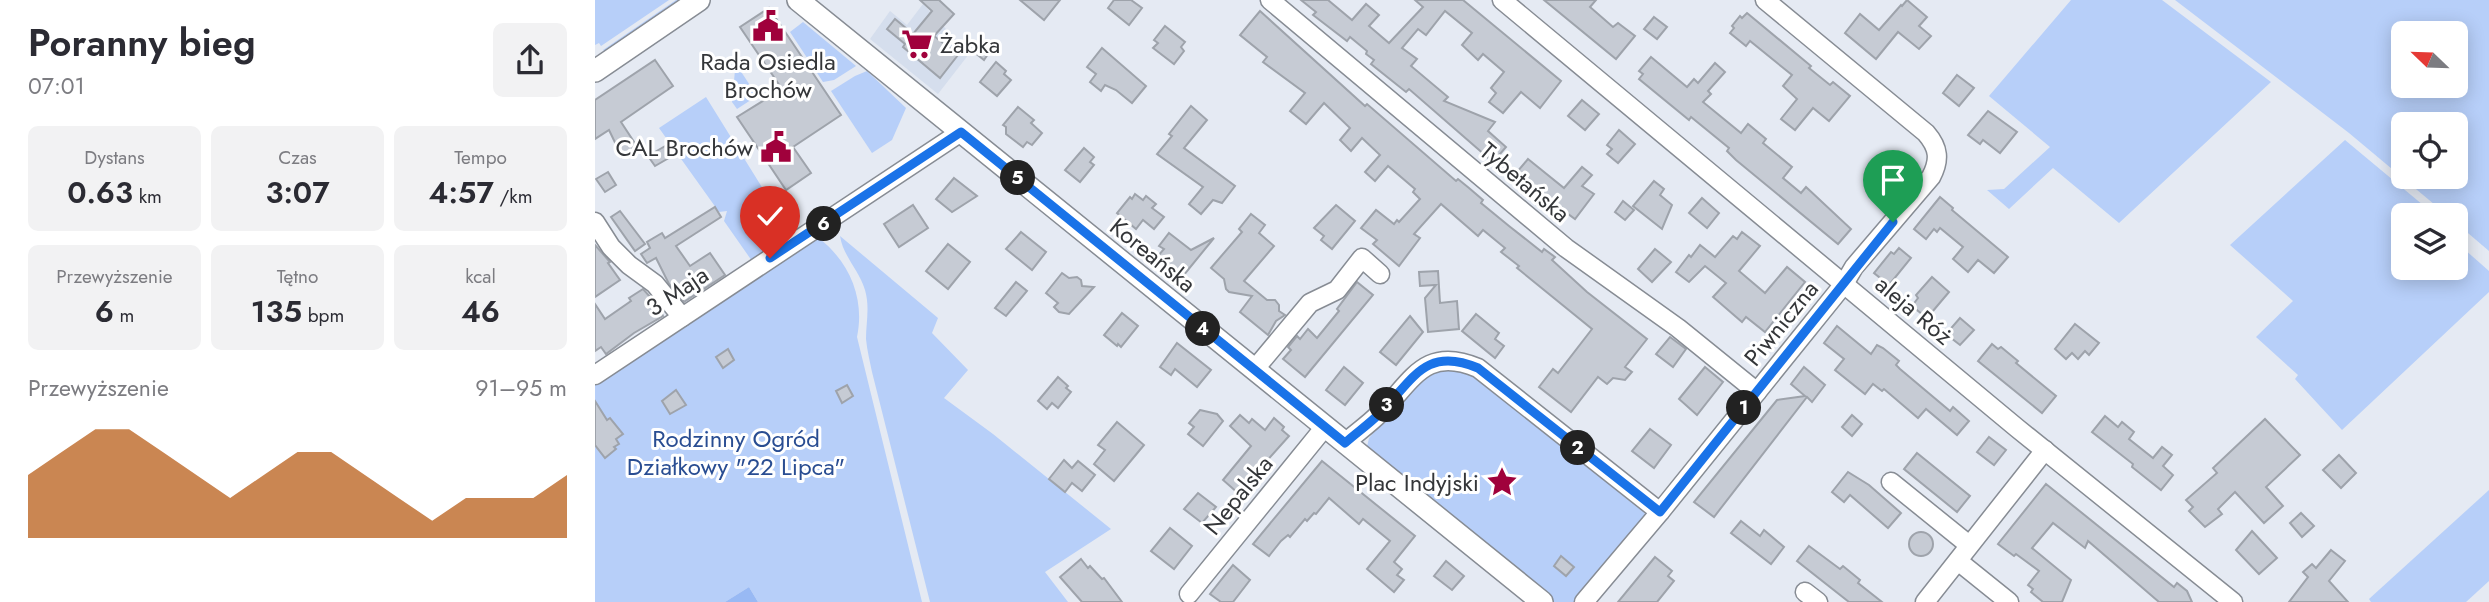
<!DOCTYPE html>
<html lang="pl">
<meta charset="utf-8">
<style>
body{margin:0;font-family:Jost,sans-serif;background:#f2f2f3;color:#2b2b33;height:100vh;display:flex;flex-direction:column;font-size:26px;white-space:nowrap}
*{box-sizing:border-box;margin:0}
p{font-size:23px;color:#7c7c81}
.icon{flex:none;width:38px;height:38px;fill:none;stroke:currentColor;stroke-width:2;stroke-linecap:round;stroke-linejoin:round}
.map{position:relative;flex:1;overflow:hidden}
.panel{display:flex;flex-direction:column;background:#fff;width:595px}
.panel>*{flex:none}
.needle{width:46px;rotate:293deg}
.fabs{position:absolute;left:1796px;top:21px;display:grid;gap:14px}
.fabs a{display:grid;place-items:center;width:77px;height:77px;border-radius:10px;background:#fff;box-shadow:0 4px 18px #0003;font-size:35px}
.pin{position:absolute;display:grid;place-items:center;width:60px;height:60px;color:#fff;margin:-72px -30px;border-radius:50% 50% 50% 0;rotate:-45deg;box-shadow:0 0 7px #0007}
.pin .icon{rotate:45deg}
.km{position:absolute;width:35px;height:35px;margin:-18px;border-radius:50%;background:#222;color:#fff;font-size:19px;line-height:35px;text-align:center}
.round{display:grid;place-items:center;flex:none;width:74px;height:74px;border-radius:10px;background:#f2f2f3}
.overview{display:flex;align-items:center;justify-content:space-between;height:119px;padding:0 28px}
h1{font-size:38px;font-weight:600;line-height:52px}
.metrics{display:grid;grid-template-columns:repeat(3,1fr);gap:10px;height:119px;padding:7px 28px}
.metrics div{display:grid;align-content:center;border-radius:10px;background:#f2f2f3;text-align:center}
.metrics b{font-size:30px;font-weight:600}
.metrics small{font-size:19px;font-weight:400}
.metrics p{font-size:19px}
.chart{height:196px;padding:14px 28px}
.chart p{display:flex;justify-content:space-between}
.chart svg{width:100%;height:126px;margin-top:7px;fill:#b45309;opacity:.7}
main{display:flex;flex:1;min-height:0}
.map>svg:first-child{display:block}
.built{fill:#d5deed}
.green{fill:#b7cff9;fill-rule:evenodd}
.forest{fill:#98b9f4}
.building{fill:#c6cbd4;stroke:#9ea3ab;stroke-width:2}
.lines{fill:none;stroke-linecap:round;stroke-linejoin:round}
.minor-casing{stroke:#878c94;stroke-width:21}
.tertiary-casing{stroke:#878c94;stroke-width:24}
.minor{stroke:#fff;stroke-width:18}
.tertiary{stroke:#fff;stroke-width:21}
.route-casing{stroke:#fff;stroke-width:14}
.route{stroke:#1a73e8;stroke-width:9}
.labels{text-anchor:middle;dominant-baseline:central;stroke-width:6;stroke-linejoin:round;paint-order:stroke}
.poi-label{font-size:24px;fill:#343639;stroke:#fff;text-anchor:end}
.street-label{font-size:24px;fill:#343639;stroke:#fff}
.park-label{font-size:24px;fill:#294d92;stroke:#fff}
</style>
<main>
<section class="panel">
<div class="overview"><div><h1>Poranny bieg</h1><p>07:01</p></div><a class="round"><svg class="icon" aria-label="share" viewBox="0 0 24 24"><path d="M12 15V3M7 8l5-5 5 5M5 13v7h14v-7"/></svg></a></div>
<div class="metrics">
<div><p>Dystans</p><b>0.63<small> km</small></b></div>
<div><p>Czas</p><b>3:07</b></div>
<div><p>Tempo</p><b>4:57<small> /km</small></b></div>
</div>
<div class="metrics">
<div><p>Przewyższenie</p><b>6<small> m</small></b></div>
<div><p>Tętno</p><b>135<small> bpm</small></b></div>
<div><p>kcal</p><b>46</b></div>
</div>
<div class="chart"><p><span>Przewyższenie</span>91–95 m</p>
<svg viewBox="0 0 160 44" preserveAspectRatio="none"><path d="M0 44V22L10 14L20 6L30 6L40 14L50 22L60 30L70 22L80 14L90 14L100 22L110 30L120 38L130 30L140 30L150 30L160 22V44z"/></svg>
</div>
</section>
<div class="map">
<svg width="1894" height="602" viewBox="0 0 1894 602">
<rect width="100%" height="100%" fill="#e5eaf3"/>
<!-- built -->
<path class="built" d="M328 4 374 54 343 94 275 39 295 11 312 25Z"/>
<!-- green -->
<g class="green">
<path d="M0 0H74L6 46 4 43 0 45Z"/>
<path d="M81 0H87L10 52 8 50Z"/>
<path d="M1476 0H1567L1676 82 1524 223 1458 168 1414 209 1392 190 1409 189 1455 147 1394 96Z"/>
<path d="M1580 0H1894V251L1860 222V215H1852L1754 133ZM1808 33H1860V86H1808ZM1808 124H1860V177H1808Z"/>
<path d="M208 22 261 66 239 80 228 82 195 32Z"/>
<path d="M143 67 162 96 142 109 137 102 140 70Z"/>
<path d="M272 71 311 108 297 140 277 153 236 91 260 76Z"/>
<path d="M111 97 196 234 157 261 129 221 132 211 124 212 64 128Z"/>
<path d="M1750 140 1840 215H1808V268H1860V241L1894 271V292L1747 430 1700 379 1703 375 1661 337 1698 301 1635 245Z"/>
<path d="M245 236 343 318 337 333 373 370 349 398 398 434 516 529 450 572 473 602H335L277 372C275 362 272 350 271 339 271 323 275 307 270 290 264 270 248 256 245 236Z"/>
<path d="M225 239C255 263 270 299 262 337L327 602H163L154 587 130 602H0V382L213 241Z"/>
<path d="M867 367 884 376 1046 507 1051 516 981 602H957L771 451 774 438 828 374 845 368Z"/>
<path d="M1894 490V581L1871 602H1776L1774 599Z"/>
</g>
<!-- forest -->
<path class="forest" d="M154 587 163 602H130Z"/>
<!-- building -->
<g class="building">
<path d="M325 0H344L359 14 339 36 363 55 345 78 308 47 310 44 292 29 300 19 318 34 337 11Z"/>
<path d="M425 0H465L449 20Z"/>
<path d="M519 0H536L547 8 534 25 513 8Z"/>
<path d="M706 0H733L757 20 771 4 784 15 774 26 794 43 828 7 820 0H868L966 81 945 108 926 92 908 113 894 102 901 93 896 88 909 72 888 54 883 60 867 45 877 33 850 11 831 35 823 29 807 48 822 59 816 66 853 97 849 101 900 122 893 131 911 147 898 162 814 89 811 92 776 64 779 60 771 54 772 51 755 37 752 41 718 15 721 12Z"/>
<path d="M949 0H1001L995 7 1018 27 1023 23 1040 36 1021 59Z"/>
<path d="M1312 0 1332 17 1324 26 1336 36 1324 49 1303 32 1281 59 1250 33 1265 14 1284 30 1306 5 1307 6Z"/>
<path d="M174 8 246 115 198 147 216 173 191 190 142 117 187 89 145 27Z"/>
<path d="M665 11 770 106 772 104 861 181 863 179 874 188 888 200 886 203 914 226 947 252 949 249 960 257 957 260 992 292 1052 339 1030 367 1037 372 1030 380 1018 378 1012 384 1003 377 976 412 944 387 958 369 963 373 997 329 922 268 924 266 906 252 910 248 888 230 883 236 846 204 819 234 825 238 804 266 778 244 782 240 766 228 781 210 799 224 802 220 804 222 825 199 818 192 820 189 793 166 780 181 770 172 785 155 767 138 756 151 745 140 755 128 729 103 711 124 695 111 710 93 668 62 672 57 645 35Z"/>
<path d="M1152 13 1216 66 1214 68 1235 85 1238 82 1255 96 1234 121 1218 108 1200 130 1186 119 1202 99 1188 86 1197 75 1155 41 1151 46 1135 33 1139 28 1137 26 1145 16 1147 18Z"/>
<path d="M1059 17 1072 27 1062 39 1049 29Z"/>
<path d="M570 26 590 42 586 47 589 51 579 64 558 48 563 43 559 40Z"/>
<path d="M388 41 395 47V51L389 60 379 52Z"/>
<path d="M507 48 551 86 537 103 521 90 510 85 506 91 495 82 501 74 492 67Z"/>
<path d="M1056 57 1092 87 1099 79 1103 83 1120 63 1130 72 1113 91 1116 94 1108 102 1146 133 1153 124 1171 139 1168 143 1197 167 1188 178 1206 193 1211 187 1256 229 1243 244 1141 160 1132 151 1134 148 1096 117 1094 120 1044 79 1048 74 1044 71Z"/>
<path d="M60 60 78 86 26 122 43 148 27 157 14 130 0 139V100Z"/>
<path d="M401 62 411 71 409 74 416 80 402 96 385 82Z"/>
<path d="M1362 75 1379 88 1364 106 1348 93Z"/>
<path d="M987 100 1004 114 990 130 973 116Z"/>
<path d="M596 106 612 120 589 148 640 186 627 203 618 200 606 214 594 204 608 187 562 154 577 136 574 134Z"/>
<path d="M423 107 439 120 436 123 447 133 437 145 432 142 428 147 411 134V127L408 125Z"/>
<path d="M1393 111 1422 132 1405 153 1388 140 1385 144 1373 135Z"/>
<path d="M1024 130 1040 144 1023 163 1012 154 1017 149 1012 145Z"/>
<path d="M72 145 79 155 60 166 53 156Z"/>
<path d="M489 148 499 157 495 162 499 165 485 182 470 170Z"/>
<path d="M1291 152 1306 165 1304 168 1313 175 1301 190 1281 174 1287 166 1283 163Z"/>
<path d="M933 159 969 188 987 167 997 175 987 186 999 194 980 219 946 194 944 196 936 189 933 193 916 179Z"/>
<path d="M13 172 21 185 10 192 1 179Z"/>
<path d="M359 178 382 196 357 212 341 199Z"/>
<path d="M1059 181 1069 189 1065 195 1077 205 1067 229 1038 206Z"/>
<path d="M540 194 548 200 551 196 561 204 557 208 569 217 559 229 548 220 541 229 522 213 535 197 537 199Z"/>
<path d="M1345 197 1358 208 1357 210 1413 257 1399 273 1383 260 1373 272 1358 259 1368 247 1345 228 1342 232 1339 229 1331 239 1319 229Z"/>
<path d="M1107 198 1124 213 1112 228 1094 213Z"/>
<path d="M1028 201 1039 210 1030 220 1020 212Z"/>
<path d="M318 205 333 228 304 247 289 224Z"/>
<path d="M741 205 760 221 737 249 726 240 729 236 719 228Z"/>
<path d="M120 207 126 217 81 246 95 266 115 253 130 275 89 302 74 284 61 258 52 263 46 254 55 248 52 242 67 233 70 238Z"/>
<path d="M25 211 50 244 40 251 16 217Z"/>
<path d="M656 214 670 225 664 233 679 246 649 281 672 300H680L684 305V311L690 315 681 321 673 335 645 312 657 296 634 292 631 289 629 279 616 268 647 232 644 229Z"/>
<path d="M426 232 451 252 437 270 411 249Z"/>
<path d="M1147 232 1165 246 1144 271 1170 293 1192 267 1210 282 1170 332 1151 317 1147 322 1118 297 1131 283 1110 266 1094 282 1081 272 1094 255 1096 257 1105 245 1120 257 1138 236 1142 239Z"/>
<path d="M574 233 596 250 619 238 588 276 563 256 569 249 564 246Z"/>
<path d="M353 244 375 262 353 289 331 271Z"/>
<path d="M0 245 15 262 13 263 25 280 0 297Z"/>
<path d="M1304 248 1316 258 1294 285 1279 273 1296 252 1299 254Z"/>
<path d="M1060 249 1076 262 1057 282 1043 269Z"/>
<path d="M843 271 845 303 862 301 864 329 833 332 830 298 841 285 825 286 824 272Z"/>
<path d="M467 273 474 278 482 277 486 280 487 286 499 287 474 314 464 312 459 307 463 303 451 293Z"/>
<path d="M1337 277 1354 292 1332 318 1317 306 1323 298 1321 295Z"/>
<path d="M421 282 432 291 411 316 400 308Z"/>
<path d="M762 282 778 295 710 377 688 359 696 350 693 347 702 336 705 339 713 329 722 338 744 311 742 309Z"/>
<path d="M48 289 65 308 68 316 39 333 11 354 6 347 0 351V304L10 319 36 301 34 298Z"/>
<path d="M527 313 543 326 526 347 523 344 522 346 509 335Z"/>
<path d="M881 314 904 333 900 339 909 346 900 358 867 331Z"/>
<path d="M815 316 828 332 801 365 785 352Z"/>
<path d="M1365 318 1379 330 1365 345 1351 334Z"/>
<path d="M1480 324 1504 343 1494 355 1490 351 1483 359 1477 353 1471 359 1460 349Z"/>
<path d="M1242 326 1276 354 1282 345 1288 348 1304 361 1301 365 1305 369 1355 411 1358 407 1374 421 1362 435 1331 409 1323 418 1289 389 1287 391 1278 384 1270 394 1240 370 1249 359 1229 343Z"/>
<path d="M1075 337 1091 349 1078 367 1061 354Z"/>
<path d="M582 343 616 370 602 387 580 369 576 375 565 367Z"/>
<path d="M1397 344 1403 349 1406 347 1423 361 1421 363 1461 396 1447 413 1383 361Z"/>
<path d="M133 349 139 360 128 368 121 357Z"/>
<path d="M749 367 768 383 750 405 731 390Z"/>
<path d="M1110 367 1128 382 1102 415 1084 399Z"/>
<path d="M1209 367 1230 385 1217 402 1212 397 1119 517 1099 502 1182 400 1210 396 1196 384Z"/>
<path d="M463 377 473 386 471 388 476 392 463 408 457 403 452 409 443 401Z"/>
<path d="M252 385 258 396 247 403 241 391Z"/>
<path d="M81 390 91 405 75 414 67 401Z"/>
<path d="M0 401 12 420 15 418 28 434 21 439 24 444 19 447 21 449 10 458 0 445Z"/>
<path d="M605 410 622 414 628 421 608 446 593 434 599 427 594 423Z"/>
<path d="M645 415 654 423 657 419 670 430 679 418 689 427 687 430 694 436 643 493 628 480 656 446 635 426Z"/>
<path d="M1257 415 1267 424 1257 436 1247 427Z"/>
<path d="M1510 416 1523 427 1527 422 1539 432 1534 439 1558 458 1567 447 1577 455 1568 466 1578 475 1566 490 1537 467 1538 464 1497 432Z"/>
<path d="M1670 419 1705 455 1671 487 1688 506 1669 523 1640 492 1623 509 1627 514 1610 527 1594 511 1598 507 1591 500 1622 473 1618 468Z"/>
<path d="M522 422 549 445 519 481 499 464 510 450 503 445Z"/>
<path d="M1055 429 1076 445 1059 468 1037 451Z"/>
<path d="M1394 437 1411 450 1399 465 1382 452Z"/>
<path d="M1322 453 1375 496 1362 512 1309 469Z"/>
<path d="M1744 455 1761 473 1746 488 1728 470Z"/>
<path d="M469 460 477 468 483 461 500 475 487 491 477 483 470 492 454 479Z"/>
<path d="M727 461 820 536 799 562 807 569 802 575 809 580 799 592 772 569 795 541 768 519 764 524 734 498 721 514 719 513 712 521 710 519 695 537 693 535 686 541 674 556 658 544Z"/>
<path d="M1253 472 1274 485 1306 513 1293 528 1255 495 1249 502 1237 492Z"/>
<path d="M1451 484 1579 587 1582 583 1592 591 1597 602H1564L1493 541 1490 548 1458 523 1437 548 1476 580 1467 602H1448L1436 592 1438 589 1433 585 1444 571 1421 554 1419 556 1403 544Z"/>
<path d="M603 493 621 507 607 523 589 509Z"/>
<path d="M1706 513 1719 526 1707 537 1695 523Z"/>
<path d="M1146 521 1165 536 1169 530 1189 547 1176 564 1136 533Z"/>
<path d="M575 528 597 546 579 569 556 551Z"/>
<path d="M1657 531 1682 558 1664 574 1641 550Z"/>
<circle cx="1326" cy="544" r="12"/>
<path d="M1214 546 1245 569 1248 566 1265 580 1263 583 1287 602H1254L1202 561Z"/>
<path d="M1736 550 1750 561 1734 581 1753 602H1694L1713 577 1708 572 1717 564 1721 568Z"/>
<path d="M966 556 979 567 971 576 959 566Z"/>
<path d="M1060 557 1077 571 1073 576 1079 581 1062 602H1023Z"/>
<path d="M486 559 493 568 495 566 507 579 509 578 527 602H487L465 577Z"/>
<path d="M851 561 869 576 857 590 839 576Z"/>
<path d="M638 565 655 580 638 602H626L615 594Z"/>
</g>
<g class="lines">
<defs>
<g id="minor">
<path d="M675 0 971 248 1083 328 1162 392"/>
<path d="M907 0 1422 428 1638 602"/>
<path d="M0 222 16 247 34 265 60 284 87 317"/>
<path d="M659 370 715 303 742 290 767 258 785 274"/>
<path d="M0 375 366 132"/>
<path d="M750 443C761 433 773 425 784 414 817 382 829 345 883 368L1065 512"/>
<path d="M1296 482 1374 545"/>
<path d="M1363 561 1414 602"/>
<path d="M1210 592 1223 602"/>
<path d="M594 594 729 428"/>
<path d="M989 602 1065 512 1249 284 1259 267 1336 177C1345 160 1344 148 1331 133L1170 0"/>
<path d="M1330 602 1450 450"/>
</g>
<g id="tertiary">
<path d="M203 0 947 602"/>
<path d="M0 71 104 0"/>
</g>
</defs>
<!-- minor casing -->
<use href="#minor" class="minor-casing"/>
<!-- tertiary casing -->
<use href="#tertiary" class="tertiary-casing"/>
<!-- minor -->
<use href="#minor" class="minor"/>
<!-- tertiary -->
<use href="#tertiary" class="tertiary"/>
</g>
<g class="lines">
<defs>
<path id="route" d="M175 258 366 132 750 443C761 433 773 425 784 414 817 382 829 345 883 368L1065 512 1298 222"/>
</defs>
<!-- route casing -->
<use href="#route" class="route-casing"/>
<!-- route -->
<use href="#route" class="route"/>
</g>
<!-- icons -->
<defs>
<symbol id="civic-bare" viewBox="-9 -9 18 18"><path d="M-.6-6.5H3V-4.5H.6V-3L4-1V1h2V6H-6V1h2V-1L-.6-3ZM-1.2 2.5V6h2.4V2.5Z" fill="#a0013c" stroke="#fff" stroke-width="2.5" paint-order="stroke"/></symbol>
<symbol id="supermarket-bare" viewBox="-9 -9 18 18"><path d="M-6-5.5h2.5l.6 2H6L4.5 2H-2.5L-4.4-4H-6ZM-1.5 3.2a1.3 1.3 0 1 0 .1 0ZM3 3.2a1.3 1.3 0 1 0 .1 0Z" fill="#a0013c" stroke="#fff" stroke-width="2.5" paint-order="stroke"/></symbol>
<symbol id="sight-bare" viewBox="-9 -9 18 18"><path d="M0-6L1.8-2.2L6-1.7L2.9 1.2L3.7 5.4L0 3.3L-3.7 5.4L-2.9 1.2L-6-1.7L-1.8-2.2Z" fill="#a0013c" stroke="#fff" stroke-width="2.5" paint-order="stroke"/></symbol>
</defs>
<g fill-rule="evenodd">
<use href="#civic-bare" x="151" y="4" width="44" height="44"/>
<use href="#supermarket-bare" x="300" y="22" width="44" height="44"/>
<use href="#civic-bare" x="159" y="125" width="44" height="44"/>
<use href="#sight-bare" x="885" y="460" width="44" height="44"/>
</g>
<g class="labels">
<!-- poi labels -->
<g class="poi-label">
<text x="345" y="44" text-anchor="start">Żabka</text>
<text x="173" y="61" text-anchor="middle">Rada Osiedla<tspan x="173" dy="28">Brochów</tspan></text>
<text x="158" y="147">CAL Brochów</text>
<text x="884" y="482">Plac Indyjski</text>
</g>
<!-- street labels -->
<g class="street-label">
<text transform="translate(930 182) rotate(40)">Tybetańska</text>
<text transform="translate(558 255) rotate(39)">Koreańska</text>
<text transform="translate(82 291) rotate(-34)">3 Maja</text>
<text transform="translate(1319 310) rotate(40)">aleja Róż</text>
<text transform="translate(1186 323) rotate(-51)">Piwniczna</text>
<text transform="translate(643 495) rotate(-51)">Nepalska</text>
</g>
<!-- park labels -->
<g class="park-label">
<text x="141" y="438">Rodzinny Ogród<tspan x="141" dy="28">Działkowy "22 Lipca"</tspan></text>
</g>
</g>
</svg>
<div class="fabs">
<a><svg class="needle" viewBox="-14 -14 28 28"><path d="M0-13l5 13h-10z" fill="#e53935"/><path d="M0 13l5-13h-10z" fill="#7c7c81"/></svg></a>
<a><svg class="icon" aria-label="locate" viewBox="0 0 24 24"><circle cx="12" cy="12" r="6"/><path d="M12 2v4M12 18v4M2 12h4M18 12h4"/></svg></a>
<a><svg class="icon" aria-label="layers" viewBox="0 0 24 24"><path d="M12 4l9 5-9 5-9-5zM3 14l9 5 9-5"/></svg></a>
</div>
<div class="pin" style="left:1298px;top:222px;background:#1e9e55"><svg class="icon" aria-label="arrive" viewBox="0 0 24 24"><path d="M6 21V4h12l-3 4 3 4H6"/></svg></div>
<div class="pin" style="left:175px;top:258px;background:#d93025"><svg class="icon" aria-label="check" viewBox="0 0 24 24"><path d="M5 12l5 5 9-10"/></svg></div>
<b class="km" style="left:1149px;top:408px">1</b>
<b class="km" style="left:983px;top:448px">2</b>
<b class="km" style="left:792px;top:405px">3</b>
<b class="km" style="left:608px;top:329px">4</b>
<b class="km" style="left:423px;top:178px">5</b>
<b class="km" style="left:229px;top:224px">6</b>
</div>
</main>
